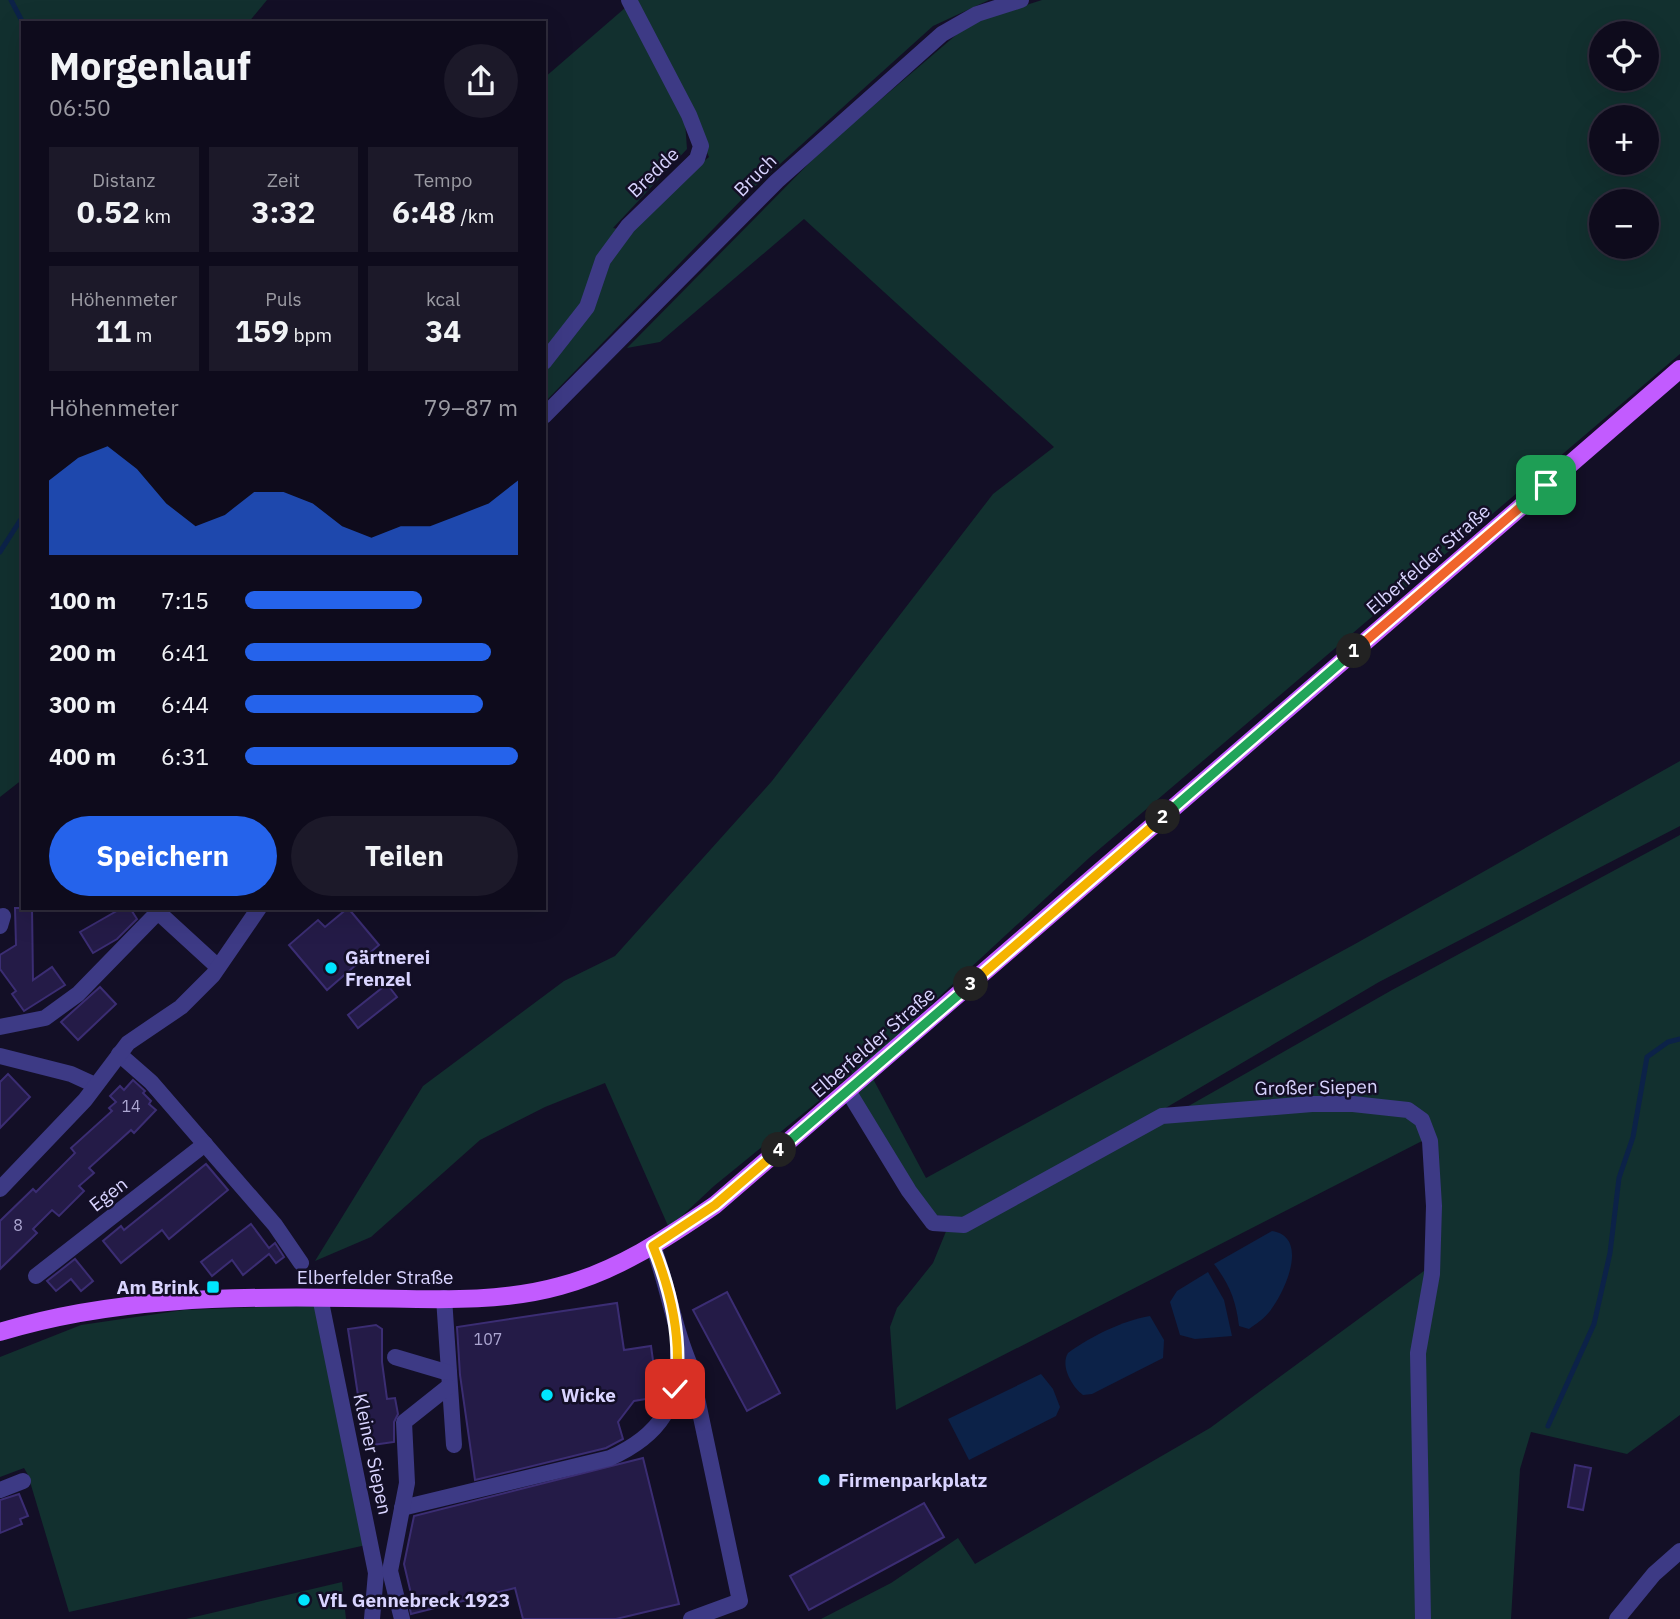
<!DOCTYPE html>
<html lang="de">
<meta charset="utf-8">
<style>
body{margin:0;font-family:"IBM Plex Sans",sans-serif;background:#1c1929;color:#f1f3f6;height:100vh;display:flex;flex-direction:column;font-size:26px;white-space:nowrap}
*{box-sizing:border-box;margin:0}
p{font-size:23px;color:#9b9ba3}
.icon{flex:none;width:38px;height:38px;fill:none;stroke:currentColor;stroke-width:2;stroke-linecap:round;stroke-linejoin:round}
.map{position:relative;flex:1;overflow:hidden}
.drawer{position:absolute;left:21px;top:21px;width:525px;height:889px;display:flex;flex-direction:column;background:#0e0b1c;border-radius:0px;box-shadow:0 7px 28px #0002,0 0 0 2px #2e2b3b}
.drawer>*{flex:none}
.tools{position:absolute;left:1589px;top:21px;display:grid;gap:14px}
.tools a{display:grid;place-items:center;width:70px;height:70px;border-radius:50%;background:#0e0b1c;box-shadow:0 7px 28px #0002,0 0 0 2px #2e2b3b;font-size:35px}
.pin{position:absolute;display:grid;place-items:center;width:60px;height:60px;color:#fff;margin:-30px;border-radius:14px;box-shadow:0 4px 10px #0006}
.km{position:absolute;width:35px;height:35px;margin:-18px;border-radius:50%;background:#222;color:#fff;font-size:19px;line-height:35px;text-align:center}
.round{display:grid;place-items:center;flex:none;width:74px;height:74px;border-radius:37px;background:#1c1929}
.summary{display:flex;align-items:center;justify-content:space-between;height:119px;padding:0 28px}
h1{font-size:38px;font-weight:800;line-height:52px}
.metrics{display:grid;grid-template-columns:repeat(3,1fr);gap:10px;height:119px;padding:7px 28px}
.metrics div{display:grid;align-content:center;border-radius:0px;background:#1c1929;text-align:center}
.metrics b{font-size:30px;font-weight:800}
.metrics small{font-size:19px;font-weight:400}
.metrics p{font-size:19px}
.chart{height:196px;padding:14px 28px}
.chart p{display:flex;justify-content:space-between}
.chart svg{width:100%;height:126px;margin-top:7px;fill:#2563eb;opacity:.7}
.action{display:flex;gap:14px;margin-top:auto;padding:14px 28px}
.action a{flex:1;height:80px;border-radius:42px;background:#2563eb;color:#fff;font-size:28px;font-weight:800;line-height:80px;text-align:center}
.action a+a{background:#1c1929;color:#f1f3f6}
ul{padding:0 28px;list-style:none;font-size:23px}
li{display:grid;grid-template-columns:112px 84px 1fr;align-items:center;height:52px}
li i{height:18px;border-radius:9px;background:#2563eb}
.map>svg:first-child{display:block}
.green{fill:#12302f;fill-rule:evenodd}
.water{fill:#0c2248}
.lines{fill:none;stroke-linecap:round;stroke-linejoin:round}
.stream{stroke:#0c2248;stroke-width:5}
.building{fill:#241b47;stroke:#3b2d73;stroke-width:2}
.minor{stroke:#3d3a85;stroke-width:16}
.major{stroke:#c25bff;stroke-width:18}
.split-1-casing{stroke:#fff;stroke-width:14}
.split-2-casing{stroke:#fff;stroke-width:14}
.split-3-casing{stroke:#fff;stroke-width:14}
.split-4-casing{stroke:#fff;stroke-width:14}
.split-5-casing{stroke:#fff;stroke-width:14}
.split-1{stroke:#f0652b;stroke-width:9}
.split-2{stroke:#22a559;stroke-width:9}
.split-3{stroke:#f5b400;stroke-width:9}
.split-4{stroke:#22a559;stroke-width:9}
.split-5{stroke:#f5b400;stroke-width:9}
.poi-dot{fill:#00e5ff;stroke:#130f26;stroke-width:2.5}
.labels{text-anchor:middle;dominant-baseline:central;stroke-width:5;stroke-linejoin:round;paint-order:stroke}
.number-label{font-size:16px;fill:#aca6d1}
.street-label{font-size:19px;fill:#d9d4ff;stroke:#130f26}
.poi-label{font-size:19px;font-weight:bold;fill:#d9d4ff;stroke:#130f26;text-anchor:start}
</style>
<div class="map">
<svg width="1680" height="1619" viewBox="0 0 1680 1619">
<rect width="100%" height="100%" fill="#130f26"/>
<!-- green -->
<g class="green">
<path d="M0 0H267L248 23H23V779L0 797Z"/>
<path d="M633 0H989L933 26 862 90 750 191 544 403V78L625 8 685 121 687 149 613 228 630 231 683 178 709 157 675 80Z"/>
<path d="M1042 0H1680V354L1089 858 885 1047 714 1186 669 1228 605 1083 545 1107 480 1140 371 1237 315 1261 423 1086 564 981 615 956 772 781 993 494 1054 447 804 219 660 342 627 348 824 148 970 23ZM1601 33H1647V79H1601ZM1601 117H1647V163H1601ZM1601 201H1647V247H1601Z"/>
<path d="M1680 761V826L1379 982 1135 1126 965 1218 935 1215 912 1188 854 1092 871 1075 926 1178 1355 944Z"/>
<path d="M1680 835V1415L1627 1454 1531 1432 1520 1469 1511 1619H1427L1422 1382 1436 1275 1424 1140 896 1410 890 1327 897 1308 933 1263 947 1229 1178 1112 1392 990Z"/>
<path d="M1428 1268 1418 1619H821L891 1583 958 1538 975 1564 1210 1428Z"/>
<path d="M316 1305 366 1545 69 1612 28 1475 24 1468 0 1477V1357L81 1325 184 1310Z"/>
<path d="M342 1582 346 1619H186Z"/>
</g>
<!-- water -->
<g class="water">
<path d="M1272 1231C1310 1237 1285 1292 1270 1311 1265 1318 1256 1324 1249 1329L1239 1326C1236 1301 1230 1285 1214 1264Z"/>
<path d="M1208 1272 1224 1300 1232 1336 1195 1339 1180 1335 1170 1302 1177 1291Z"/>
<path d="M1150 1316 1164 1340 1163 1358 1092 1394 1083 1395C1072 1387 1060 1366 1068 1353 1091 1336 1122 1321 1150 1316Z"/>
<path d="M1041 1374 1053 1389 1060 1407 1056 1416 969 1460 948 1419Z"/>
</g>
<g class="lines">
<!-- stream -->
<g class="stream">
<path d="M11 0 23 23"/>
<path d="M0 552 23 516"/>
<path d="M1548 1426 1594 1324 1610 1253 1619 1178 1633 1137 1647 1057 1668 1042 1680 1039"/>
</g>
</g>
<!-- building -->
<g class="building">
<path d="M15 908H32L33 980 52 967 65 985 24 1011 12 994 16 991 0 969V955L16 945Z"/>
<path d="M122 908H130L137 919 117 939 93 953 80 932Z"/>
<path d="M348 908 379 945 327 990 289 945 318 920 325 927Z"/>
<path d="M387 984 397 997 358 1028 348 1015Z"/>
<path d="M100 987 116 1004 78 1040 61 1022Z"/>
<path d="M8 1074 30 1097 0 1128V1082Z"/>
<path d="M133 1080 145 1091 143 1093 151 1101 149 1104 156 1110 134 1133 131 1130 89 1168 94 1173 79 1186 84 1191 59 1216 52 1210 33 1229 37 1233 0 1269V1221L33 1189 36 1192 75 1153 71 1148 112 1111 109 1108 116 1102 110 1096 120 1086 124 1090Z"/>
<path d="M206 1164 228 1190 169 1239 162 1230 121 1263 103 1241 121 1226 124 1230Z"/>
<path d="M251 1224 269 1248 275 1243 284 1257 276 1263 269 1254 243 1275 232 1260 212 1276 201 1262Z"/>
<path d="M75 1259 93 1281 81 1291 71 1279 56 1291 47 1281Z"/>
<path d="M727 1292 780 1393 747 1411 693 1310Z"/>
<path d="M617 1303 624 1350 651 1346 658 1397 634 1401 618 1422 623 1439 606 1448 475 1480 460 1375 457 1327Z"/>
<path d="M376 1325 382 1329V1362L387 1399 395 1398 398 1414 394 1422V1442L372 1445 369 1424 362 1422 348 1329Z"/>
<path d="M643 1458 679 1604 616 1619H523L515 1588 411 1614 408 1599 412 1598 404 1564 414 1516Z"/>
<path d="M1575 1465 1591 1468 1583 1510 1568 1507Z"/>
<path d="M19 1494 28 1516 20 1519 22 1524 0 1533V1500Z"/>
<path d="M924 1503 944 1537 809 1610 790 1576Z"/>
</g>
<g class="lines">
<!-- minor -->
<g class="minor">
<path d="M544 362 587 307 603 260 628 226 697 159 701 146 689 115 629 0"/>
<path d="M544 416 777 181 942 34 977 14 1021 0"/>
<path d="M0 926 3 916"/>
<path d="M0 1027 45 1018 78 994 158 912 218 967"/>
<path d="M119 1054 151 1082 275 1225 301 1263"/>
<path d="M0 1056 71 1074 95 1085"/>
<path d="M848 1091 909 1191 933 1223 964 1225 1162 1116 1312 1104H1353L1408 1110 1422 1120 1430 1141 1434 1206 1432 1274 1418 1353 1423 1619"/>
<path d="M0 1189 85 1100 128 1043 181 1007 213 975 259 908"/>
<path d="M653 1246C668 1285 673 1326 690 1365L740 1601 691 1619"/>
<path d="M36 1276 205 1144"/>
<path d="M320 1297 376 1573 372 1619"/>
<path d="M444 1298 454 1445"/>
<path d="M395 1357 449 1373"/>
<path d="M0 1490 23 1481"/>
<path d="M402 1508 610 1458C661 1435 680 1404 678 1348"/>
<path d="M402 1619 390 1571 407 1483 404 1422 448 1387"/>
<path d="M1617 1619 1654 1574 1680 1551"/>
</g>
<!-- major -->
<path class="major" d="M0 1332C111 1298 233 1296 348 1298 418 1298 492 1305 560 1286 617 1271 667 1238 715 1205L1680 369"/>
</g>
<g class="lines">
<defs>
<path id="split-1" d="M1354 651 1546 485"/>
<path id="split-2" d="M1163 817 1354 651"/>
<path id="split-3" d="M971 984 1163 817"/>
<path id="split-4" d="M779 1150 971 984"/>
<path id="split-5" d="M675 1389C683 1340 671 1291 653 1246L715 1205 779 1150"/>
</defs>
<!-- split-1 casing -->
<use href="#split-1" class="split-1-casing"/>
<!-- split-2 casing -->
<use href="#split-2" class="split-2-casing"/>
<!-- split-3 casing -->
<use href="#split-3" class="split-3-casing"/>
<!-- split-4 casing -->
<use href="#split-4" class="split-4-casing"/>
<!-- split-5 casing -->
<use href="#split-5" class="split-5-casing"/>
<!-- split-1 -->
<use href="#split-1" class="split-1"/>
<!-- split-2 -->
<use href="#split-2" class="split-2"/>
<!-- split-3 -->
<use href="#split-3" class="split-3"/>
<!-- split-4 -->
<use href="#split-4" class="split-4"/>
<!-- split-5 -->
<use href="#split-5" class="split-5"/>
</g>
<!-- markers -->
<g class="poi-dot">
<circle cx="331" cy="968" r="7"/>
<rect x="206" y="1280" width="14" height="14" rx="3.5"/>
<circle cx="547" cy="1395" r="7"/>
<circle cx="824" cy="1480" r="7"/>
<circle cx="304" cy="1600" r="7"/>
</g>
<g class="labels">
<!-- number labels -->
<g class="number-label">
<text x="131" y="1106">14</text>
<text x="18" y="1225">8</text>
<text x="488" y="1339">107</text>
</g>
<!-- street labels -->
<g class="street-label">
<text transform="translate(653 172) rotate(-44)">Bredde</text>
<text transform="translate(755 175) rotate(-45)">Bruch</text>
<text transform="translate(1428 559) rotate(-41)">Elberfelder Straße</text>
<text transform="translate(873 1042) rotate(-41)">Elberfelder Straße</text>
<text transform="translate(1316 1087) rotate(-1)">Großer Siepen</text>
<text transform="translate(108 1194) rotate(-38)">Egen</text>
<text x="375" y="1277">Elberfelder Straße</text>
<text transform="translate(373 1454) rotate(78)">Kleiner Siepen</text>
</g>
<!-- poi labels -->
<g class="poi-label">
<text x="345" y="957">Gärtnerei<tspan x="345" dy="22">Frenzel</tspan></text>
<text x="199" y="1287" text-anchor="end">Am Brink</text>
<text x="561" y="1395">Wicke</text>
<text x="838" y="1480">Firmenparkplatz</text>
<text x="318" y="1600">VfL Gennebreck 1923</text>
</g>
</g>
</svg>
<div class="tools">
<a><svg class="icon" aria-label="locate" viewBox="0 0 24 24"><circle cx="12" cy="12" r="6"/><path d="M12 2v4M12 18v4M2 12h4M18 12h4"/></svg></a>
<a>+</a>
<a>−</a>
</div>
<div class="pin" style="left:1546px;top:485px;background:#1e9e55"><svg class="icon" aria-label="arrive" viewBox="0 0 24 24"><path d="M6 21V4h12l-3 4 3 4H6"/></svg></div>
<div class="pin" style="left:675px;top:1389px;background:#d93025"><svg class="icon" aria-label="check" viewBox="0 0 24 24"><path d="M5 12l5 5 9-10"/></svg></div>
<b class="km" style="left:1354px;top:651px">1</b>
<b class="km" style="left:1163px;top:817px">2</b>
<b class="km" style="left:971px;top:984px">3</b>
<b class="km" style="left:779px;top:1150px">4</b>
<section class="drawer">
<div class="summary"><div><h1>Morgenlauf</h1><p>06:50</p></div><a class="round"><svg class="icon" aria-label="share" viewBox="0 0 24 24"><path d="M12 15V3M7 8l5-5 5 5M5 13v7h14v-7"/></svg></a></div>
<div class="metrics">
<div><p>Distanz</p><b>0.52<small> km</small></b></div>
<div><p>Zeit</p><b>3:32</b></div>
<div><p>Tempo</p><b>6:48<small> /km</small></b></div>
</div>
<div class="metrics">
<div><p>Höhenmeter</p><b>11<small> m</small></b></div>
<div><p>Puls</p><b>159<small> bpm</small></b></div>
<div><p>kcal</p><b>34</b></div>
</div>
<div class="chart"><p><span>Höhenmeter</span>79–87 m</p>
<svg viewBox="0 0 160 44" preserveAspectRatio="none"><path d="M0 44V18L10 10L20 6L30 14L40 26L50 34L60 30L70 22L80 22L90 26L100 34L110 38L120 34L130 34L140 30L150 26L160 18V44z"/></svg>
</div>
<ul>
<li><b>100 m</b>7:15<i style="width:65%"></i></li>
<li><b>200 m</b>6:41<i style="width:90%"></i></li>
<li><b>300 m</b>6:44<i style="width:87%"></i></li>
<li><b>400 m</b>6:31<i style="width:100%"></i></li>
</ul>
<div class="action"><a>Speichern</a><a>Teilen</a></div>
</section>
</div>
